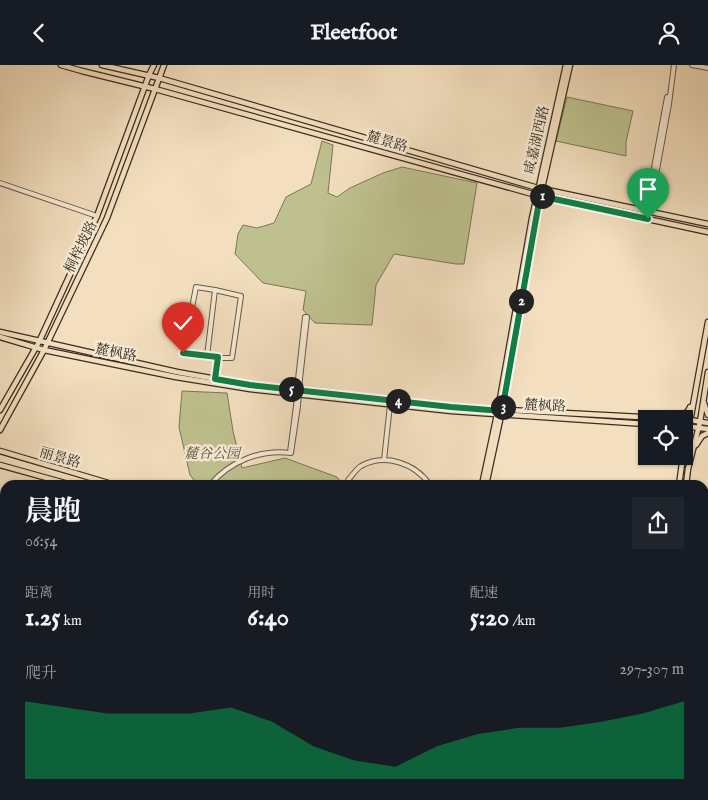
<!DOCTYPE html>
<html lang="zh">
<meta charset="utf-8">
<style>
body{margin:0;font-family:"IM FELL English","Noto Serif SC",serif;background:#20242c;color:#f1f3f6;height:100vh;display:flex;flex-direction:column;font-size:19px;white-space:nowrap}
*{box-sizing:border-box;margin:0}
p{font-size:16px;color:#9ea1a6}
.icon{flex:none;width:28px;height:28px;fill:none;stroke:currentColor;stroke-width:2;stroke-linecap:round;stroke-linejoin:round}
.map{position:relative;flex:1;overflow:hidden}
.sheet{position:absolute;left:0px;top:415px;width:709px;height:320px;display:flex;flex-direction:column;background:#171b24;border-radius:15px 15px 0 0;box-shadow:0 1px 4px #0004}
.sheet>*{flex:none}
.fabs{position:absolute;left:638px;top:345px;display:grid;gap:10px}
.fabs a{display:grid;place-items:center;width:55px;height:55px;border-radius:0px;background:#171b24;box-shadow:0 1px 4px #0004;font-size:25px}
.pin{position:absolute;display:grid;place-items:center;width:42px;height:42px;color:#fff;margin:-51px -21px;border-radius:50% 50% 50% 0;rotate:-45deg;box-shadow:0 0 5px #0007}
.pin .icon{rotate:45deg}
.km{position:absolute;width:25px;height:25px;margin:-12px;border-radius:50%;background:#222;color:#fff;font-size:14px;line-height:25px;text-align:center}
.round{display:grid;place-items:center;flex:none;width:52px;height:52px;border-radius:0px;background:#20242c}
.headline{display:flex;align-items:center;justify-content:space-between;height:85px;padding:0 25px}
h1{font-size:28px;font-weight:700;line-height:38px}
.metrics{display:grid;grid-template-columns:repeat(3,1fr);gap:8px;height:85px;padding:5px 25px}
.metrics div{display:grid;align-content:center}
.metrics b{font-size:25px;font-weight:700}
.metrics small{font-size:14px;font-weight:400}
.metrics p{font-size:14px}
.chart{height:140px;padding:10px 25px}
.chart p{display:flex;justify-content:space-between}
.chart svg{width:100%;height:90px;margin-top:5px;fill:#0b8043;opacity:.7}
header{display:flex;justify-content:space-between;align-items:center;height:65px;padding:0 25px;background:#171b24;font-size:22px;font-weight:700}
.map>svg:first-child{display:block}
.green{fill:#bec18f;stroke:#7b7758}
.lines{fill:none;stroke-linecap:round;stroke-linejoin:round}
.minor-casing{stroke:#675a49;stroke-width:6}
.major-casing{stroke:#382d22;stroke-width:7}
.minor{stroke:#f7ead5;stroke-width:4}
.major{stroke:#f3dfbf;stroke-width:4.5}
.route-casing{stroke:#fff;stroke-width:10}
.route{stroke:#0b8043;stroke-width:6}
.labels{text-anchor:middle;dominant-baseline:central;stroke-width:5;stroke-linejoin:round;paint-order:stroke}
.street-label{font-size:14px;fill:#382d22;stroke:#f7ead5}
.park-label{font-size:14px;font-style:italic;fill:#5a523d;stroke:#f7ead5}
</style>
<header><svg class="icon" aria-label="back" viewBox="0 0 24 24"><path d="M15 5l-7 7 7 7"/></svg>Fleetfoot<svg class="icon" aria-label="person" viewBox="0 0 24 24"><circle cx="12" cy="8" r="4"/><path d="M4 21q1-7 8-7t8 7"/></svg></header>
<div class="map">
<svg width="708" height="735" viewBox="0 0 708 735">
<rect width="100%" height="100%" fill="#f3dfbf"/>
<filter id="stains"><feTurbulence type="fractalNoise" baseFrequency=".004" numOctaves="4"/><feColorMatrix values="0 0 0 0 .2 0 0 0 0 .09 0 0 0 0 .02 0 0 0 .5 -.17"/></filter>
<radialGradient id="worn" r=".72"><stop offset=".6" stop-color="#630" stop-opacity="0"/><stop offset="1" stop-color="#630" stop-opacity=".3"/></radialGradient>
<!-- green -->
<g class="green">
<path d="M567 32 633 46 626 77V91L556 76Z"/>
<path d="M322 76 333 80 328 128 337 132 350 123 383 108 402 102 477 118 464 199H456L394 189 376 220 372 260 315 258 303 245 306 226 263 218 235 189 238 169 243 160 257 163 274 158 286 132 311 119Z"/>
<path d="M182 326 227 328 233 366 242 403 285 393 337 412 343 420H198L190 410 179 362Z"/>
<path d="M5 645V730H31L30 735H0V647Z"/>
</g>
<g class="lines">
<defs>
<g id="minor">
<path d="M692 0 708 3"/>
<path d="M0 118 97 151"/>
<path d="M646 146 667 32"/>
<path d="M648 154 669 39 674 0"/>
<path d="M207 291 183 289 196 222 215 225"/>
<path d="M215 314 218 293H232L241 231 215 225 207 291 218 293"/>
<path d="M384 395 390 340"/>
<path d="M210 420C230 396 261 384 291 388L298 341 300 314 307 252H305L298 314 296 341 290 387"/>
<path d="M351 420 348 415C352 411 356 404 361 401 385 388 415 398 430 420"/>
<path d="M0 556 5 555"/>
<path d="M0 561 5 576"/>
<path d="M0 717 5 709"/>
<path d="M127 735 132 730"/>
</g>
<g id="major">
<path d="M61 0 82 6 155 24 536 130 708 167"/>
<path d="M102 0 159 13 538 123 708 159"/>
<path d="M0 267 177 307 250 320 451 342 679 354"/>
<path d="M0 272 44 285 176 312 250 324 451 346 646 359"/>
<path d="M704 338 708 350"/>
<path d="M0 345 39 277 97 151 149 10 154 0"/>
<path d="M675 353C681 351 688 349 690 342"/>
<path d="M684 354 708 358"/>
<path d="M684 361 708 364"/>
<path d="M0 365 44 285 107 153 164 0"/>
<path d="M696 380 702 371 708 368"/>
<path d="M0 386 115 420"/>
<path d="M684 390 708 257"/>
<path d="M0 400 72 420"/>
<path d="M482 420 498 345 532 153 566 0"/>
<path d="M486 420 502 346 535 154 570 0"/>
<path d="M679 420 683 391"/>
<path d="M686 420 688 404 700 357 708 307"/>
<path d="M201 730 210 735"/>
<path d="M209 730 219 735"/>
<path d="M458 730 459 735"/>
<path d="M462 730 463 735"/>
<path d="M692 730V735"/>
<path d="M698 730 699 735"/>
<path d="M263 735 264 730"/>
<path d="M275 735 276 730"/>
</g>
</defs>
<!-- minor casing -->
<use href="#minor" class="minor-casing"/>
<!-- major casing -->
<use href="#major" class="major-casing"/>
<!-- minor -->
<use href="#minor" class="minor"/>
<!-- major -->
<use href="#major" class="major"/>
</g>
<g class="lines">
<defs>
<path id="route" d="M183 288 218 292 215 314 250 320 451 342 502 346 540 131 648 154"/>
</defs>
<!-- route casing -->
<use href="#route" class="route-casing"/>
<!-- route -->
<use href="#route" class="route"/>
</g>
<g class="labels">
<!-- street labels -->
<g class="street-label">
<text transform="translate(537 75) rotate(-77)">咸嘉湖西路</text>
<text transform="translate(387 77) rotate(16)">麓景路</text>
<text transform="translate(81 182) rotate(-64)">桐梓坡路</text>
<text transform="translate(116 288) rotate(11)">麓枫路</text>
<text transform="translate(545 341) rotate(3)">麓枫路</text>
<text transform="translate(60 393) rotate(16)">丽景路</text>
</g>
<!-- park labels -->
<g class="park-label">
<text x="212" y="389">麓谷公园</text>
</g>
</g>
<rect width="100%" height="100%" filter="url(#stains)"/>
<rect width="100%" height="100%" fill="url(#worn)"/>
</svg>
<div class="fabs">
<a><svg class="icon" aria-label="locate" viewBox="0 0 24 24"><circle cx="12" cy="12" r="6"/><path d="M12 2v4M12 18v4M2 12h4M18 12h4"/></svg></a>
</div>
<div class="pin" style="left:648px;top:154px;background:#1e9e55"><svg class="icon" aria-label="arrive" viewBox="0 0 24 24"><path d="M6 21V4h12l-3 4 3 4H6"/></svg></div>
<div class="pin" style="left:183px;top:288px;background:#d93025"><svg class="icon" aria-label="check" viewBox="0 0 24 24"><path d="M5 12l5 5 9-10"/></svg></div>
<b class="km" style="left:542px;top:131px">1</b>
<b class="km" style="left:521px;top:236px">2</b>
<b class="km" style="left:503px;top:342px">3</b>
<b class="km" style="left:398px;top:336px">4</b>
<b class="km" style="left:291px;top:324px">5</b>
<section class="sheet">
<div class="headline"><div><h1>晨跑</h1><p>06:54</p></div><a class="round"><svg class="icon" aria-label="share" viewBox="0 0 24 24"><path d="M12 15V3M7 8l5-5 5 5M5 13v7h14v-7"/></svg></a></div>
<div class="metrics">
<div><p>距离</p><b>1.25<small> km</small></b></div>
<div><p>用时</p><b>6:40</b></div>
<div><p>配速</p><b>5:20<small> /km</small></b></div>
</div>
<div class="chart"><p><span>爬升</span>297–307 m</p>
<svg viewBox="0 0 160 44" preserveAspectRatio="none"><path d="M0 44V6L10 9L20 12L30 12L40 12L50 9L60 16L70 28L80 35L90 38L100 28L110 22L120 19L130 19L140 16L150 12L160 6V44z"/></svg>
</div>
</section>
</div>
